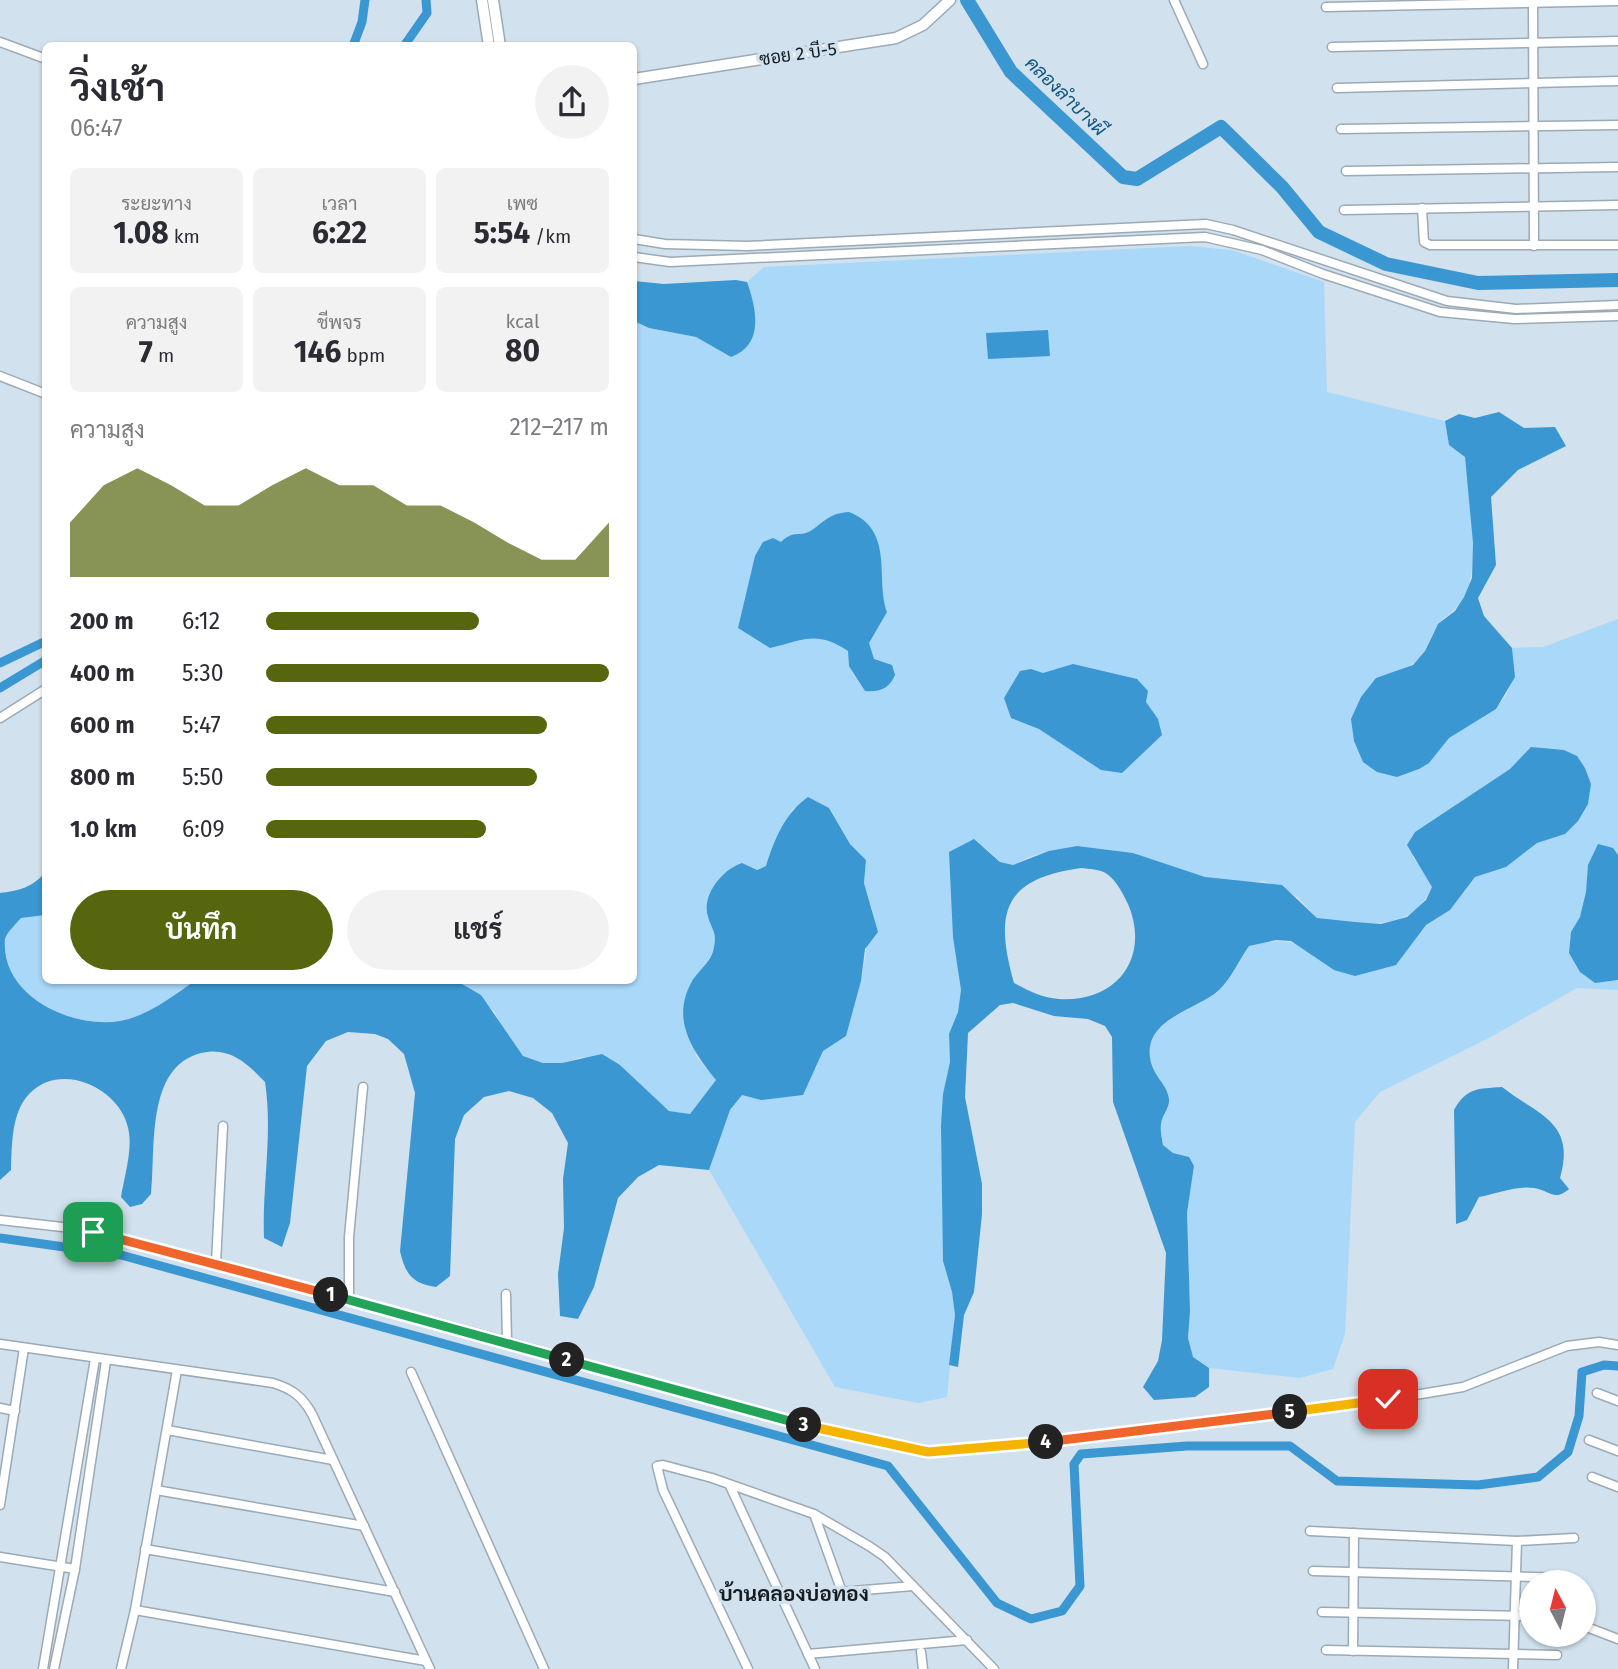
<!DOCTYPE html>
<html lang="th">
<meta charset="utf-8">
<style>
body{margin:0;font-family:"Fira Sans",Sarabun,sans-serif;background:#f2f2f3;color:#2b2b33;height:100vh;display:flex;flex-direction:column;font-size:26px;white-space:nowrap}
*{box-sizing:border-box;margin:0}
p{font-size:23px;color:#7c7c81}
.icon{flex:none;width:38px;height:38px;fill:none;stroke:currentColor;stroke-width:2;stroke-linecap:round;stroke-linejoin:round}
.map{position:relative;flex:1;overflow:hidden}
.drawer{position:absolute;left:42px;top:42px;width:595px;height:942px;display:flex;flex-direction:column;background:#fff;border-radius:10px;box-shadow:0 2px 5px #0004}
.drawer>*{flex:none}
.needle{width:46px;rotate:353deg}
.tools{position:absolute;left:1519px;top:1570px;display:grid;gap:14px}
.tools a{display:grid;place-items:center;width:77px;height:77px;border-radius:50%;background:#fff;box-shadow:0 2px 5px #0004;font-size:35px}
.pin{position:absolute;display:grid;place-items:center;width:60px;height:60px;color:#fff;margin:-30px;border-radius:14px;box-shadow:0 4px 10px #0006}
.km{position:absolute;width:35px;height:35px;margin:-18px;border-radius:50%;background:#222;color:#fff;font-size:19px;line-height:35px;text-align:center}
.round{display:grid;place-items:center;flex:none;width:74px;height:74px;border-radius:37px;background:#f2f2f3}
.summary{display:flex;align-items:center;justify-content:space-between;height:119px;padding:0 28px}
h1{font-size:38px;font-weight:700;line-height:52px}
.metrics{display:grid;grid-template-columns:repeat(3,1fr);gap:10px;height:119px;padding:7px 28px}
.metrics div{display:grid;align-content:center;border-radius:10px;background:#f2f2f3;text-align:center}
.metrics b{font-size:30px;font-weight:700}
.metrics small{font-size:19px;font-weight:400}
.metrics p{font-size:19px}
.chart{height:196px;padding:14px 28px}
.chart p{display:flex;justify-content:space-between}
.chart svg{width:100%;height:126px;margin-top:7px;fill:#56660f;opacity:.7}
.action{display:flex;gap:14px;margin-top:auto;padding:14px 28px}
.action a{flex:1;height:80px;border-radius:42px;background:#56660f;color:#fff;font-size:28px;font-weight:700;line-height:80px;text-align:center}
.action a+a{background:#f2f2f3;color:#2b2b33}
ul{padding:0 28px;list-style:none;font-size:23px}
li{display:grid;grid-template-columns:112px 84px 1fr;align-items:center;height:52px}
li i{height:18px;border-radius:9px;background:#56660f}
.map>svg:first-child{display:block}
.green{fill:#aad8f9}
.water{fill:#3b97d1;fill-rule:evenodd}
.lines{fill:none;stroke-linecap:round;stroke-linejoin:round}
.canal{stroke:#3b97d1;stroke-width:9}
.river{stroke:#3b97d1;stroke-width:14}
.minor-casing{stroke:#9baab5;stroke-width:11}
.tertiary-casing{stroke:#9baab5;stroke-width:13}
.minor{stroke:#fff;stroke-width:8}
.tertiary{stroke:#fff;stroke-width:10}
.split-1-casing{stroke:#fff;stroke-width:14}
.split-2-casing{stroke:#fff;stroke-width:14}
.split-3-casing{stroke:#fff;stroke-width:14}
.split-4-casing{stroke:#fff;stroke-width:14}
.split-5-casing{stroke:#fff;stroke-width:14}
.split-6-casing{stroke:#fff;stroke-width:14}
.split-1{stroke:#f0652b;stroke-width:9}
.split-2{stroke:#22a559;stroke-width:9}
.split-3{stroke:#22a559;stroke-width:9}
.split-4{stroke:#f5b400;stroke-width:9}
.split-5{stroke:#f0652b;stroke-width:9}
.split-6{stroke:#f5b400;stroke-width:9}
.labels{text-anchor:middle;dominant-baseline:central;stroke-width:7;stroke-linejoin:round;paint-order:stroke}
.street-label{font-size:18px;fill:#161c20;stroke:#d1e1ed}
.water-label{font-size:19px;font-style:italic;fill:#13577e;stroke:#d1e1ed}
.quarter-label{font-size:21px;font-weight:bold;fill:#161c20;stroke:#d1e1ed}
</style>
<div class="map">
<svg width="1618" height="1669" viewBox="0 0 1618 1669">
<rect width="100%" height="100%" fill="#d1e1ed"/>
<!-- green -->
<g class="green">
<path d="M1188 246 1232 250 1324 282 1327 392 1445 421 1449 445 1465 456C1469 493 1482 567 1463 599 1456 610 1445 616 1437 626 1432 633 1429 642 1425 650 1415 668 1395 673 1376 678L1429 763C1435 755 1441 744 1449 738 1488 704 1518 715 1512 648L1543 647 1618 619V990L1577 988 1489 1038 1380 1092 1355 1122 1345 1334 1333 1369 1300 1378 1209 1368 1193 1357 1188 1338 1190 1311 1187 1213 1194 1167 1189 1157 1173 1153 1164 1146C1162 1139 1160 1131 1161 1124 1162 1116 1170 1109 1169 1099 1167 1083 1152 1076 1150 1057 1145 1019 1199 1009 1219 990 1231 979 1240 960 1249 946 1297 934 1296 945 1334 970L1413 941 1426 925 1450 910 1475 877 1506 867 1537 843 1565 834 1577 756 1564 750 1531 748 1510 769 1415 832 1413 858 1425 872 1432 887C1411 935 1360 923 1317 918L1298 897 1264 881 1240 883 1205 877 1133 853 1077 846 1031 856 1013 865 1001 862 983 846 959 966 961 990 958 1012 949 1034 950 1062 943 1094V1261L952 1292 955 1315 947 1397 918 1403 835 1387 709 1170 730 1110 742 1095 761 1100 816 1068 822 1051 846 1035 861 981 873 912 864 883 866 860 850 844 829 808H793L772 848 766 866 756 870 742 863 707 916C725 946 710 958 691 982L696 1056 716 1080 690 1114 669 1111 620 1065 582 1057 562 1063H543L523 1056 505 1034 495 1012 455 980H634V321L649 328 696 337 731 357C762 346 757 309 747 282L764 267Z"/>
<path d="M45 915 46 980H196C173 996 148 1016 120 1021 73 1029 0 997 5 939 7 932 16 924 21 918Z"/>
</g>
<!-- water -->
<g class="water">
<path d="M736 280 747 282C757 310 764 345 731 357L696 337 649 328 634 321V281L664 284Z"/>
<path d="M1048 330 1050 356 988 359 986 333Z"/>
<path d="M1499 412 1524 428 1555 427 1566 446 1518 470 1491 497 1496 565 1478 598 1484 616 1512 648 1515 677 1496 709 1449 738 1429 763 1419 769 1397 777 1377 772 1363 762 1354 741 1351 719 1361 697 1376 678 1413 665 1425 651 1438 624 1455 611 1464 597 1472 578 1473 543 1465 457 1449 445 1445 421 1459 414 1475 418Z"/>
<path d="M849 512C895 530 875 578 887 612L869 643 874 659 892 665 895 675C889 689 880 692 865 691L849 666 848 651C817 630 804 640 770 648L738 628 755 556 763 542 773 538 781 542C794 529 800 538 812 530 826 520 831 513 849 512Z"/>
<path d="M1073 664 1137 679 1148 691 1146 702 1158 719 1162 735 1122 773 1101 770 1039 729 1011 718 1004 698 1020 671 1031 669 1043 673Z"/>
<path d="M1531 747 1564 750 1577 756 1585 768 1591 784 1588 804 1578 821 1565 834 1537 843 1506 867 1475 877 1450 910 1426 925 1396 965 1355 976 1334 970 1291 941 1276 940 1249 946C1239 960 1231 979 1219 990 1199 1009 1145 1018 1150 1057 1152 1076 1167 1083 1169 1099 1170 1108 1162 1115 1161 1124 1160 1131 1162 1139 1163 1145L1173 1153 1189 1157 1194 1166 1187 1213 1190 1311 1188 1338 1193 1357 1209 1368V1387L1195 1397 1154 1400 1143 1387 1158 1361 1162 1340 1166 1253 1113 1102 1112 1037 1105 1026 1088 1019 1054 1016 1013 1003 1000 1005 968 1033 965 1097 982 1184V1214L974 1292 964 1315 958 1367 949 1365 955 1315 952 1292 943 1261 941 1126 943 1094 950 1062 949 1034 958 1012 961 990 953 937 949 852 974 839 1000 862 1013 865 1049 851 1077 846 1133 853 1205 877 1282 885 1317 918 1355 922 1381 924 1407 917 1426 900 1432 887 1407 845 1415 832 1510 769ZM1081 868C1089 869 1100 869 1107 874 1117 881 1123 894 1128 904 1151 958 1116 1003 1059 999 1042 998 1029 991 1014 983 994 912 1003 879 1081 868Z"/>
<path d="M808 797 829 808 850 844 866 860 864 883 878 932 865 949 861 981 846 1036 823 1051 803 1095 761 1100 742 1095 730 1110 709 1170 659 1165 638 1177 618 1198 594 1287 578 1319 560 1316 558 1274 564 1228 563 1179 568 1143 552 1113 533 1098 509 1091 484 1097 464 1115 455 1139 450 1276 436 1287C412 1284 405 1273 400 1251L415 1093 404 1054 388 1039 375 1034 348 1032 326 1041 307 1066 290 1223 282 1247 264 1238C262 1185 273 1135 265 1082 247 1063 229 1046 201 1053 145 1067 156 1150 151 1194L142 1204 130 1207 121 1197C124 1178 132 1152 129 1133 124 1090 63 1060 30 1093 11 1112 12 1145 11 1170L0 1180V893C18 891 34 887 45 872V915L21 918C16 924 7 932 5 939 0 997 73 1029 120 1021 148 1016 173 996 196 980H455L481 995 523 1056 543 1063H562L602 1054 620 1065 669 1111 690 1114 716 1080C693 1051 671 1021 691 983 698 970 712 962 714 947 717 932 712 930 708 917 701 895 723 869 742 863L757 870 766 866C774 840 785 813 808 797Z"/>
<path d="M1598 844 1613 848 1618 855V980L1595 983 1580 972 1569 953 1571 932 1580 917 1586 892 1588 865Z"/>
<path d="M1502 1087C1539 1116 1576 1122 1560 1178L1569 1189C1554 1202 1549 1190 1534 1188 1518 1185 1495 1194 1479 1197L1467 1220 1456 1224 1454 1110C1467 1087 1478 1089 1502 1087Z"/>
</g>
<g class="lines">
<!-- canal -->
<g class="canal">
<path d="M353 46 362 22 365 0"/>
<path d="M404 46 427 13 426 0"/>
<path d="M0 663 46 641"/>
<path d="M0 688 46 660"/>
<path d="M0 1238 121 1255 888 1466 997 1603 1031 1619 1062 1611 1080 1586 1074 1464 1081 1454 1187 1446H1290L1337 1481 1478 1485 1538 1477 1568 1452 1579 1416 1582 1372 1604 1365 1618 1366"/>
</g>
<!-- river -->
<path class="river" d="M967 0 1011 72 1123 177 1137 179 1221 127 1282 187 1319 232 1386 264 1478 283 1618 280"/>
<defs>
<g id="minor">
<path d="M1174 0 1203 64"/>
<path d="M1533 0 1534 246"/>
<path d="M1326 7 1618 1"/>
<path d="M0 42 46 59"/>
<path d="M1332 47 1618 41"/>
<path d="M1337 88 1618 81"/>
<path d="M1341 129 1618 125"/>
<path d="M1346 171 1618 167"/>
<path d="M1422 208 1424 242 1430 245H1618"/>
<path d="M1344 210 1618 205"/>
<path d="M634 239 665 244 747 246 1206 224 1233 230 1447 301 1516 309 1618 305"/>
<path d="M634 257 670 262 1205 237 1262 250 1323 274 1440 312 1514 319 1618 316"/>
<path d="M0 376 46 394"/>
<path d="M0 718 46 689"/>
<path d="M0 1220 71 1228 142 1244 483 1335 822 1430 928 1452 1047 1442 1397 1398 1463 1387 1567 1346 1599 1342 1618 1345"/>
<path d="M216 1263 223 1126"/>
<path d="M506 1294 507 1341"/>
<path d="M349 1300V1237L363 1087"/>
<path d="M0 1344 273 1383C292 1389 302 1396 312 1414L430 1669"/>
<path d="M411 1372 544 1669"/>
<path d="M1597 1393 1618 1401"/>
<path d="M0 1408 15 1411"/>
<path d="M167 1430 333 1460"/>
<path d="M1589 1440 1618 1451"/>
<path d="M1592 1477 1618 1487"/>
<path d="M730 1486 815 1669"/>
<path d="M156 1490 364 1526"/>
<path d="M0 1505 24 1348"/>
<path d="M814 1514 842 1592"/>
<path d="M1310 1531 1517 1541 1574 1538"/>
<path d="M145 1549 395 1592"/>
<path d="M0 1557 75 1569"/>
<path d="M1313 1571 1568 1578"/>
<path d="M779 1597 913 1586"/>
<path d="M135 1610 426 1661"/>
<path d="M1322 1612 1531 1616"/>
<path d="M1584 1626 1618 1639"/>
<path d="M1326 1650 1557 1655"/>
<path d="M1353 1651 1354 1533"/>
<path d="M921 1652 923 1669"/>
<path d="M808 1654 967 1640"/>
<path d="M43 1669 95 1359"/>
<path d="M54 1669 75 1569 106 1361"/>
<path d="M121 1669 135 1610 177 1370"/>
<path d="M748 1669 663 1490 657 1466 663 1465 712 1478 814 1514 869 1546 885 1557 994 1669"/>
<path d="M1513 1669 1517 1541"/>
</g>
<g id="tertiary">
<path d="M482 0 489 46"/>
<path d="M493 0 500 46"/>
<path d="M634 79 896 38 923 25 950 0"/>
</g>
</defs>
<!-- minor casing -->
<use href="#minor" class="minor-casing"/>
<!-- tertiary casing -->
<use href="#tertiary" class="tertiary-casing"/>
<!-- minor -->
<use href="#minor" class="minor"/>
<!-- tertiary -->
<use href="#tertiary" class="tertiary"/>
</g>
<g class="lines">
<defs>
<path id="split-1" d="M93 1232 331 1295"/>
<path id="split-2" d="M331 1295 567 1360"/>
<path id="split-3" d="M567 1360 804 1425"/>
<path id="split-4" d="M804 1425 928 1452 1046 1442"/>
<path id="split-5" d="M1046 1442 1290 1412"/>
<path id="split-6" d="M1290 1412 1388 1399"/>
</defs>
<!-- split-1 casing -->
<use href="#split-1" class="split-1-casing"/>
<!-- split-2 casing -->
<use href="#split-2" class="split-2-casing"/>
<!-- split-3 casing -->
<use href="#split-3" class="split-3-casing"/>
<!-- split-4 casing -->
<use href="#split-4" class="split-4-casing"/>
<!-- split-5 casing -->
<use href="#split-5" class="split-5-casing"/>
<!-- split-6 casing -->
<use href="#split-6" class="split-6-casing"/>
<!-- split-1 -->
<use href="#split-1" class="split-1"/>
<!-- split-2 -->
<use href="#split-2" class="split-2"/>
<!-- split-3 -->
<use href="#split-3" class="split-3"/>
<!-- split-4 -->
<use href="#split-4" class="split-4"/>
<!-- split-5 -->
<use href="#split-5" class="split-5"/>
<!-- split-6 -->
<use href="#split-6" class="split-6"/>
</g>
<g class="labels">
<!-- street labels -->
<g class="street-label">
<text transform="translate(798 54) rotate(-8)">ซอย 2 บี-5</text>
</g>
<!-- water labels -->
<g class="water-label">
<text transform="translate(1066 96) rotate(44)">คลองลำบางผี</text>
</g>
<!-- quarter labels -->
<g class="quarter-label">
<text x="794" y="1594">บ้านคลองบ่อทอง</text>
</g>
</g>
</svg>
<div class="tools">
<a><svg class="needle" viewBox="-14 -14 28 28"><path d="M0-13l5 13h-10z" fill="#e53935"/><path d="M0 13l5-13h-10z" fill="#7c7c81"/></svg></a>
</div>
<div class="pin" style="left:93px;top:1232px;background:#1e9e55"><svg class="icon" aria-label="arrive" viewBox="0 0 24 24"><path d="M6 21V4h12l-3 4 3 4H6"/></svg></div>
<div class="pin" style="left:1388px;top:1399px;background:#d93025"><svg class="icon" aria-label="check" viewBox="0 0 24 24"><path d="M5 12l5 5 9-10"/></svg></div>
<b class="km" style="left:331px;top:1295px">1</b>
<b class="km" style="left:567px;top:1360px">2</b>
<b class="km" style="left:804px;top:1425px">3</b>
<b class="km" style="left:1046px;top:1442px">4</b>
<b class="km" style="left:1290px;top:1412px">5</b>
<section class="drawer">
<div class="summary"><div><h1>วิ่งเช้า</h1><p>06:47</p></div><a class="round"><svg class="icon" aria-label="share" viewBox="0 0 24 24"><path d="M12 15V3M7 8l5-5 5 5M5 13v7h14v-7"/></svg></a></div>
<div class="metrics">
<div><p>ระยะทาง</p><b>1.08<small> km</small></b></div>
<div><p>เวลา</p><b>6:22</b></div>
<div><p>เพซ</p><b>5:54<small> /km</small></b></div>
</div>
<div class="metrics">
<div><p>ความสูง</p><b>7<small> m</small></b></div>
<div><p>ชีพจร</p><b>146<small> bpm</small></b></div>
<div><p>kcal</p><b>80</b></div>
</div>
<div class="chart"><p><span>ความสูง</span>212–217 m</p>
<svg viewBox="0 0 160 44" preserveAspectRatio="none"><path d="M0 44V25L10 12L20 6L30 12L40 19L50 19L60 12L70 6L80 12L90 12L100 19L110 19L120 25L130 32L140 38L150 38L160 25V44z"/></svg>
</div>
<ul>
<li><b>200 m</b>6:12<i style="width:62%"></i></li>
<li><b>400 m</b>5:30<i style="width:100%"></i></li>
<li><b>600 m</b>5:47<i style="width:82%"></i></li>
<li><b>800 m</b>5:50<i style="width:79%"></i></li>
<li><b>1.0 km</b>6:09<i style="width:64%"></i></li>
</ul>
<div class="action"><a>บันทึก</a><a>แชร์</a></div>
</section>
</div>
